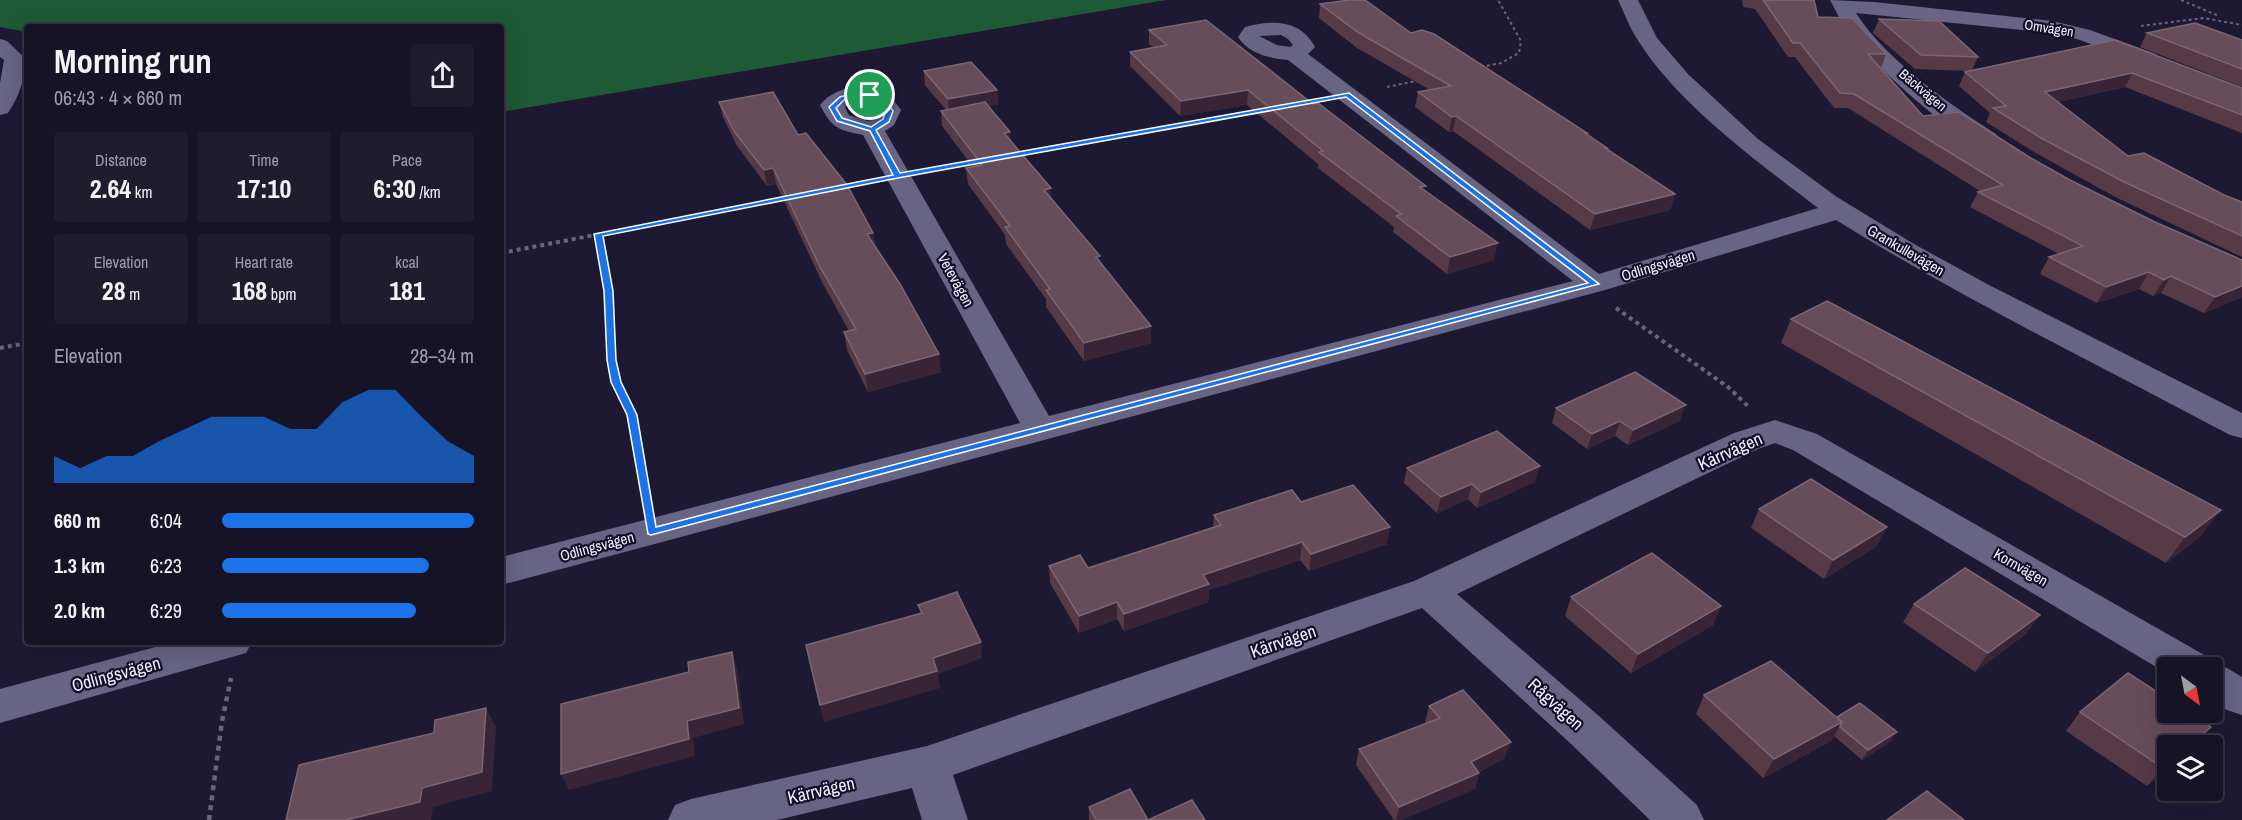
<!DOCTYPE html>
<meta charset="utf-8">
<style>
body{margin:0;font-family:"Archivo Narrow",sans-serif;background:#1f1c2e;color:#f1f3f6;height:100vh;display:flex;flex-direction:column;font-size:22px;white-space:nowrap}
*{box-sizing:border-box;margin:0}
p{font-size:20px;color:#9e9ea7}
.icon{flex:none;width:33px;height:33px;fill:none;stroke:currentColor;stroke-width:2;stroke-linecap:round;stroke-linejoin:round}
.map{position:relative;flex:1;overflow:hidden}
.panel{position:absolute;left:24px;top:24px;width:480px;height:621px;display:flex;flex-direction:column;background:#161326;border-radius:6px;box-shadow:0 6px 24px #0002,0 0 0 2px #353243}
.panel>*{flex:none}
.needle{width:39px;rotate:148deg}
.buttons{position:absolute;left:2157px;top:657px;display:grid;gap:12px}
.buttons a{display:grid;place-items:center;width:66px;height:66px;border-radius:6px;background:#161326;box-shadow:0 6px 24px #0002,0 0 0 2px #353243;font-size:30px}
.pin{position:absolute;display:grid;place-items:center;width:51px;height:51px;color:#fff;margin:-26px;border:3px solid #fff;border-radius:50%;box-shadow:0 2px 6px #0007}
.round{display:grid;place-items:center;flex:none;width:63px;height:63px;border-radius:6px;background:#1f1c2e}
.head{display:flex;align-items:center;justify-content:space-between;height:102px;padding:0 30px}
h1{font-size:33px;font-weight:700;line-height:45px}
.metrics{display:grid;grid-template-columns:repeat(3,1fr);gap:9px;height:102px;padding:6px 30px}
.metrics div{display:grid;align-content:center;border-radius:6px;background:#1f1c2e;text-align:center}
.metrics b{font-size:26px;font-weight:700}
.metrics small{font-size:16px;font-weight:400}
.metrics p{font-size:16px}
.chart{height:168px;padding:12px 30px}
.chart p{display:flex;justify-content:space-between}
.chart svg{width:100%;height:108px;margin-top:6px;fill:#1a73e8;opacity:.7}
ul{padding:0 30px;list-style:none;font-size:20px}
li{display:grid;grid-template-columns:96px 72px 1fr;align-items:center;height:45px}
li i{height:15px;border-radius:8px;background:#1a73e8}
.map>svg:first-child{display:block}
.forest{fill:#1d5a35}
.lines{fill:none;stroke-linecap:round;stroke-linejoin:round}
.path-far2{stroke:#69667c;stroke-width:2;stroke-dasharray:3 3;stroke-linecap:butt}
.path-far1{stroke:#69667c;stroke-width:4;stroke-dasharray:4 4;stroke-linecap:butt}
.path{stroke:#69667c;stroke-width:4.5;stroke-dasharray:5 5;stroke-linecap:butt}
.minor{fill:#676484;fill-rule:evenodd}
.wall{fill:#563a46}
.shaded-wall{fill:#392436}
.building{fill:#674d59;stroke:#7c6673;stroke-width:1.5}
.route{fill:#1a73e8;stroke:#fff;stroke-width:1.5;fill-rule:evenodd}
.labels{text-anchor:middle;dominant-baseline:central;stroke-width:4.5;stroke-linejoin:round;paint-order:stroke}
.far-street-label{font-size:14px;fill:#efeefd;stroke:#140f29}
.street-label{font-size:15px;fill:#efeefd;stroke:#140f29}
.near-street-label{font-size:18px;fill:#efeefd;stroke:#140f29}
</style>
<div class="map">
<svg width="2242" height="820" viewBox="0 0 2242 820">
<rect width="100%" height="100%" fill="#1d1933"/>
<!-- forest -->
<path class="forest" d="M0 0H1166L501 112V27H27V32L0 27Z"/>
<g class="lines">
<!-- path-far2 -->
<g class="path-far2">
<path d="M2181 0 2219 16"/>
<path d="M2141 26 2204 18 2242 25"/>
<path d="M1481 67 1501 63 1519 53 1521 41 1498 0"/>
<path d="M1387 87 1421 80"/>
<path d="M1018 154 1258 110"/>
<path d="M929 170 975 162"/>
<path d="M844 186 866 182"/>
<path d="M774 200 786 198"/>
</g>
<!-- path-far1 -->
<g class="path-far1">
<path d="M598 234 609 291 611 360 616 382 632 415 640 466"/>
<path d="M501 253 782 199"/>
<path d="M1616 308 1728 387 1750 408"/>
<path d="M0 348 27 343"/>
</g>
<!-- path -->
<g class="path">
<path d="M640 465 646 500"/>
<path d="M209 820 222 721 231 678"/>
</g>
<!-- minor -->
<g class="minor">
<path d="M1618 0H1638L1657 38 1688 74 1758 139 1837 197 1914 244 1989 285 2242 413V438L2230 435C2098 365 1963 299 1836 220L1605 290 501 585V557L1020 423 863 135C838 130 832 128 820 105 833 87 865 82 884 92 891 96 896 103 901 110L894 125 885 131 1049 416 1573 281 1288 60C1269 58 1249 54 1238 37L1245 27C1272 20 1300 19 1315 47L1308 54 1599 274 1818 208C1758 162 1680 106 1639 42 1630 29 1625 14 1618 0ZM1281 35 1288 39 1293 45 1290 47 1277 45 1259 36ZM863 100 877 110 875 116 868 121 849 115 845 107Z"/>
<path d="M1830 0 1874 2 2052 21 2090 30 2156 54 2159 59 2156 64 2148 65 2077 39 2052 33 1856 13C1885 59 1950 105 1996 134L1999 139 1996 144C1989 146 1984 147 1978 144 1942 127 1876 67 1851 36 1842 24 1837 13 1830 0Z"/>
<path d="M0 39 7 41 26 59C25 78 19 97 8 113L0 115V83L4 60 0 57Z"/>
<path d="M1775 420 1817 434 2206 656 2210 664 2227 668 2242 677V715L2227 710 2212 701V668H2168V674L1793 450 1775 443 1758 449 1457 594 1599 716 1697 805 1704 820H1650L1569 742 1422 608 953 775 968 820H922L912 788 777 820H668L675 805 691 799 927 746 1414 581 1734 433Z"/>
<path d="M174 642H252L246 653 0 723V689Z"/>
</g>
</g>
<!-- wall -->
<g class="wall">
<path d="M1742 0H1814L1818 17 1886 54 1881 68 1923 116 2029 157 2070 180 2155 222 2242 260V297L2204 313 2161 293 2153 296 2139 289 2097 303 2040 274 2049 257 2059 254 1970 207 1978 192 1980 191 1848 108H1834L1795 57H1788L1755 9 1743 7Z"/>
<path d="M1320 4 1411 33 1587 133V135L1607 148 1606 149 1675 194 1670 210 1590 230 1453 131 1449 132 1415 107 1418 92 1430 90 1357 48 1319 18Z"/>
<path d="M1879 19 1978 57 1972 70 2115 40 2242 88V133L2125 87 2058 102 2128 156 2242 202V257L2115 197 2034 152 1986 122 1990 113 1959 86 1965 72 1969 71 1915 69 1873 33Z"/>
<path d="M1149 30 1425 191 1494 260 1447 274 1393 232 1394 227 1318 168V164L1247 105 1180 116 1130 66V52L1153 47 1149 44Z"/>
<path d="M2147 33 2242 40V87L2140 47Z"/>
<path d="M924 71 997 90 998 105 988 106 1011 140 1051 198 1100 261 1151 343 1084 361 1046 307V299L1006 244 1005 235 968 184 966 168 973 167 942 126 941 111 946 110 925 85Z"/>
<path d="M719 102 798 135 873 233 875 246 941 372 868 392 847 350 844 332 849 331 823 284 776 184 767 186 737 146 723 117Z"/>
<path d="M1791 319 2201 536 2166 563 1781 343Z"/>
<path d="M1556 408 1680 421 1628 445 1615 436 1587 449 1552 423Z"/>
<path d="M1407 468 1535 482 1477 508 1468 499 1437 513 1404 483Z"/>
<path d="M1301 502 1387 544 1309 571 1300 560 1209 590 1208 602 1124 631 1117 619 1079 633 1050 583 1049 566 1088 568 1213 527 1214 515Z"/>
<path d="M1759 509 1877 546 1824 579 1751 528Z"/>
<path d="M1571 597 1721 606 1713 625 1631 673 1565 616Z"/>
<path d="M1914 604 2027 633 1975 672 1903 622Z"/>
<path d="M1704 695 1837 717 1890 742 1862 760 1834 736 1831 741 1763 778 1696 714Z"/>
<path d="M1429 706 1505 758 1479 772V773L1475 789 1401 820H1394L1356 765 1359 749 1426 723 1425 722Z"/>
<path d="M2080 712 2168 768 2147 786 2066 731Z"/>
<path d="M1089 807 1148 820H1205H1089Z"/>
</g>
<!-- shaded-wall -->
<g class="shaded-wall">
<path d="M2132 73 2125 87 2038 106 2045 92Z"/>
<path d="M997 90 998 105 949 114 948 99Z"/>
<path d="M1248 90 1247 105 1180 116 1181 101Z"/>
<path d="M1456 116 1453 131 1449 132 1452 117Z"/>
<path d="M1010 132 1011 147 1004 133Z"/>
<path d="M773 168 776 184 767 186 764 170Z"/>
<path d="M1051 188V204L1044 190Z"/>
<path d="M1675 194 1670 210 1590 230 1595 214Z"/>
<path d="M873 233 876 249 867 234Z"/>
<path d="M1498 243 1494 260 1447 274 1450 257Z"/>
<path d="M2149 272 2139 289 2097 303 2106 287Z"/>
<path d="M2171 276 2161 293 2153 296 2164 280Z"/>
<path d="M2242 286V297L2204 313 2215 297Z"/>
<path d="M1151 326V343L1084 361V343Z"/>
<path d="M939 354 941 372 868 392 865 374Z"/>
<path d="M1686 405 1680 421 1628 445 1633 430Z"/>
<path d="M1620 421 1615 436 1587 449 1592 434Z"/>
<path d="M1540 466 1535 482 1477 508 1481 492Z"/>
<path d="M1472 484 1468 499 1437 513 1441 497Z"/>
<path d="M2221 510 2201 536 2166 563 2185 537Z"/>
<path d="M1390 527 1387 544 1309 571 1311 554Z"/>
<path d="M1887 527 1877 546 1824 579 1833 560Z"/>
<path d="M1302 542 1300 560 1209 590 1208 602 1124 631V614L1203 575Z"/>
<path d="M1117 602V619L1079 633V616Z"/>
<path d="M1721 606 1713 625 1631 673 1638 654Z"/>
<path d="M2040 615 2027 633 1975 672 1988 653Z"/>
<path d="M981 642 982 658 938 674 940 688 824 722 820 705 933 658Z"/>
<path d="M732 652 737 668 744 724 693 738 695 756 569 790 561 774 687 721Z"/>
<path d="M486 708 496 727 492 791 433 807 431 820H346L422 788Z"/>
<path d="M1842 722 1831 741 1763 778 1774 759Z"/>
<path d="M2211 727 2194 745 2189 746Z"/>
<path d="M1897 732 1890 742 1862 760 1868 750Z"/>
<path d="M1511 742 1505 758 1466 778 1471 762Z"/>
<path d="M2168 764V768L2147 786 2163 768Z"/>
<path d="M1479 773 1475 789 1401 820H1396L1399 807Z"/>
</g>
<!-- building -->
<g class="building">
<path d="M1349 0H1365L1411 33 1422 30 1434 34 1587 133H1585L1607 148H1605L1675 194 1595 214 1456 116 1452 117 1418 92 1451 86 1359 33 1320 4Z"/>
<path d="M1763 0H1814L1818 17 1852 18 1886 54H1868L1923 116 1959 112 2029 157 2070 180 2155 222 2242 260V286L2215 297 2171 276 2164 280 2149 272 2106 287 2049 257 2083 246 1978 192 2003 185 1854 94 1840 93 1800 43H1793Z"/>
<path d="M1879 19 1939 21 1978 57 1921 55Z"/>
<path d="M1206 20 1313 104 1318 103 1426 186 1420 187 1498 243 1450 257 1396 216 1401 214 1319 152 1323 151 1248 90 1181 101 1130 52 1167 45 1149 30Z"/>
<path d="M2195 23 2242 40V69L2147 33Z"/>
<path d="M2115 40 2242 88V115L2132 73 2045 92 2128 156 2144 153 2224 195 2242 202V236L2124 182 2041 138 1993 108 2006 106 1965 72Z"/>
<path d="M971 62 997 90 948 99 924 71Z"/>
<path d="M773 92 798 135 806 133 847 185 873 233 867 234 900 284 939 354 865 374 844 332 856 329 820 267 773 168 764 170 734 131 719 102Z"/>
<path d="M985 102 1010 132 1004 133 1051 188 1044 190 1100 256 1096 257 1151 326 1084 343 1046 290 1050 289 1005 227 1010 226 966 168 982 165 941 111Z"/>
<path d="M1827 301 2221 510 2185 537 1791 319Z"/>
<path d="M1635 372 1686 405 1633 430 1620 421 1592 434 1556 408Z"/>
<path d="M1497 431 1540 466 1481 492 1472 484 1441 497 1407 468Z"/>
<path d="M1811 479 1887 527 1833 560 1759 509Z"/>
<path d="M1353 485 1390 527 1311 554 1302 542 1203 575 1209 584 1124 614 1117 602 1079 616 1049 566 1080 555 1088 568 1221 525 1214 515 1292 490 1301 502Z"/>
<path d="M1652 553 1721 606 1638 654 1571 597Z"/>
<path d="M1965 568 2040 615 1988 653 1914 604Z"/>
<path d="M957 592 981 642 933 658 937 671 820 705 806 645 922 613 918 605Z"/>
<path d="M732 652 739 708 687 721 689 739 561 774V704L689 672 688 662Z"/>
<path d="M1771 661 1842 722 1774 759 1704 695Z"/>
<path d="M2128 673 2168 699V712H2189L2211 727 2189 746H2168V764L2163 768 2080 712Z"/>
<path d="M1463 690 1511 742 1471 762 1479 773 1399 807 1359 749 1440 718 1429 706Z"/>
<path d="M1860 703 1897 732 1868 750 1840 727 1842 722 1837 717Z"/>
<path d="M486 708 482 772 422 788 420 802 346 820H286L299 765 434 733 435 720Z"/>
<path d="M1130 789 1148 820 1192 800 1205 820H1096L1089 807Z"/>
<path d="M1927 791 1964 820H1887Z"/>
</g>
<!-- route -->
<path class="route" d="M855 93C875 93 881 93 893 111L889 122 876 130 900 173 1349 93 1599 284 651 535 648 534 627 415 611 382 607 360 604 291 594 234 893 175 870 131 837 121 829 107 840 97ZM855 97C870 97 877 97 886 111L883 119 871 127 842 118 836 108 845 99ZM1346 97 1588 283 656 527 637 415 621 382 616 360 613 291 603 236 898 178Z"/>
<g class="labels">
<!-- far-street labels -->
<g class="far-street-label">
<text transform="translate(2049 28) rotate(9)">Omvägen</text>
<text transform="translate(1923 90) rotate(40)">Bäckvägen</text>
</g>
<!-- street labels -->
<g class="street-label">
<text transform="translate(1906 250) rotate(30)">Grankullevägen</text>
<text transform="translate(1658 265) rotate(-17)">Odlingsvägen</text>
<text transform="translate(956 280) rotate(61)">Vetevägen</text>
<text transform="translate(597 546) rotate(-15)">Odlingsvägen</text>
<text transform="translate(2021 567) rotate(30)">Kornvägen</text>
</g>
<!-- near-street labels -->
<g class="near-street-label">
<text transform="translate(1730 451) rotate(-24)">Kärrvägen</text>
<text transform="translate(1283 641) rotate(-19)">Kärrvägen</text>
<text transform="translate(116 674) rotate(-15)">Odlingsvägen</text>
<text transform="translate(1556 704) rotate(42)">Rågvägen</text>
<text transform="translate(821 790) rotate(-13)">Kärrvägen</text>
</g>
</g>
</svg>
<div class="buttons">
<a><svg class="needle" viewBox="-14 -14 28 28"><path d="M0-13l5 13h-10z" fill="#e53935"/><path d="M0 13l5-13h-10z" fill="#9e9ea7"/></svg></a>
<a><svg class="icon" aria-label="layers" viewBox="0 0 24 24"><path d="M12 4l9 5-9 5-9-5zM3 14l9 5 9-5"/></svg></a>
</div>
<div class="pin" style="left:870px;top:95px;background:#1e9e55"><svg class="icon" aria-label="arrive" viewBox="0 0 24 24"><path d="M6 21V4h12l-3 4 3 4H6"/></svg></div>
<section class="panel">
<div class="head"><div><h1>Morning run</h1><p>06:43 · 4 × 660 m</p></div><a class="round"><svg class="icon" aria-label="share" viewBox="0 0 24 24"><path d="M12 15V3M7 8l5-5 5 5M5 13v7h14v-7"/></svg></a></div>
<div class="metrics">
<div><p>Distance</p><b>2.64<small> km</small></b></div>
<div><p>Time</p><b>17:10</b></div>
<div><p>Pace</p><b>6:30<small> /km</small></b></div>
</div>
<div class="metrics">
<div><p>Elevation</p><b>28<small> m</small></b></div>
<div><p>Heart rate</p><b>168<small> bpm</small></b></div>
<div><p>kcal</p><b>181</b></div>
</div>
<div class="chart"><p><span>Elevation</span>28–34 m</p>
<svg viewBox="0 0 160 44" preserveAspectRatio="none"><path d="M0 44V33L10 38L20 33L30 33L40 27L50 22L60 17L70 17L80 17L90 22L100 22L110 11L120 6L130 6L140 17L150 27L160 33V44z"/></svg>
</div>
<ul>
<li><b>660 m</b>6:04<i style="width:100%"></i></li>
<li><b>1.3 km</b>6:23<i style="width:82%"></i></li>
<li><b>2.0 km</b>6:29<i style="width:77%"></i></li>
</ul>
</section>
</div>
